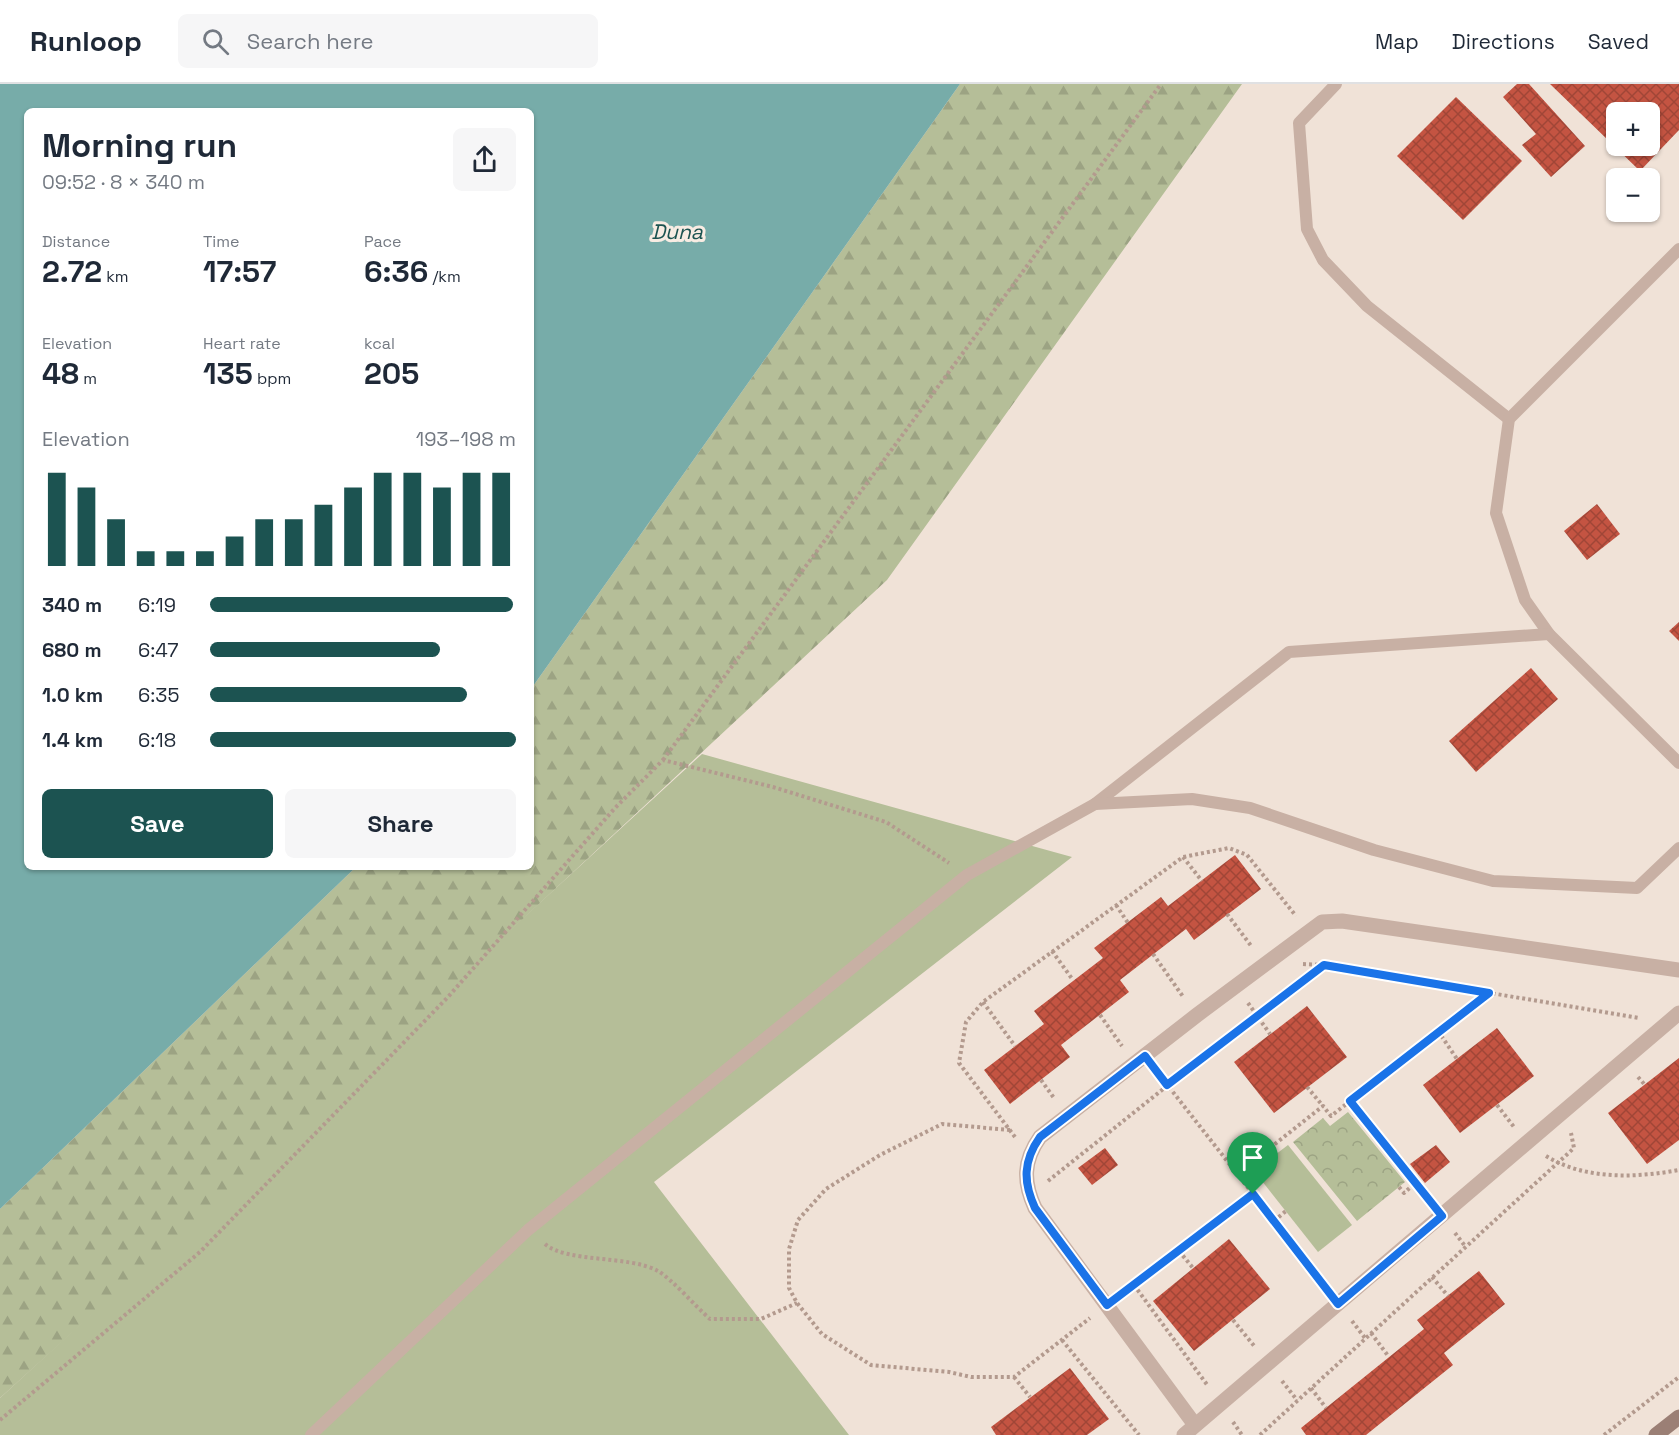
<!DOCTYPE html>
<meta charset="utf-8">
<style>
body{margin:0;font-family:"Space Grotesk",sans-serif;background:#f6f6f7;color:#1f2937;height:100vh;display:flex;flex-direction:column;font-size:22px;white-space:nowrap}
*{box-sizing:border-box;margin:0}
p{font-size:20px;color:#747a83}
.icon{flex:none;width:33px;height:33px;fill:none;stroke:currentColor;stroke-width:2;stroke-linecap:round;stroke-linejoin:round}
.map{position:relative;flex:1;overflow:hidden}
.side{position:absolute;left:24px;top:24px;width:510px;height:762px;display:flex;flex-direction:column;background:#fff;border-radius:9px;box-shadow:0 2px 4px #0004}
.side>*{flex:none}
.fabs{position:absolute;left:1606px;top:18px;display:grid;gap:12px}
.fabs a{display:grid;place-items:center;width:54px;height:54px;border-radius:9px;background:#fff;box-shadow:0 2px 4px #0004;font-size:30px}
.pin{position:absolute;display:grid;place-items:center;width:51px;height:51px;color:#fff;margin:-62px -26px;border-radius:50% 50% 50% 0;rotate:-45deg;box-shadow:0 0 6px #0007}
.pin .icon{rotate:45deg}
.round{display:grid;place-items:center;flex:none;width:63px;height:63px;border-radius:9px;background:#f6f6f7}
.summary{display:flex;align-items:center;justify-content:space-between;height:102px;padding:0 18px}
h1{font-size:33px;font-weight:800;line-height:45px}
.stats{display:grid;grid-template-columns:repeat(3,1fr);gap:9px;height:102px;padding:6px 18px}
.stats div{display:grid;align-content:center}
.stats b{font-size:30px;font-weight:800}
.stats small{font-size:16px;font-weight:400}
.stats p{font-size:16px}
.chart{height:168px;padding:12px 18px}
.chart p{display:flex;justify-content:space-between}
.chart svg{width:100%;height:108px;margin-top:6px;stroke:#1c5351;stroke-width:6}
.action{display:flex;gap:12px;margin-top:auto;padding:12px 18px}
.action a{flex:1;height:69px;border-radius:9px;background:#1c5351;color:#fff;font-size:24px;font-weight:800;line-height:69px;text-align:center}
.action a+a{background:#f6f6f7;color:#1f2937}
ul{padding:0 18px;list-style:none;font-size:20px}
li{display:grid;grid-template-columns:96px 72px 1fr;align-items:center;height:45px}
li i{height:15px;border-radius:8px;background:#1c5351}
header{display:flex;align-items:center;gap:36px;box-sizing:border-box;height:84px;padding:0 30px;background:#fff;border-bottom:2px solid #e0e1e3}
header strong{font-size:28px}
nav{display:flex;gap:33px;margin-inline-start:auto;font-size:21px}
.search{width:420px;height:54px;background:#f6f6f7;display:flex;align-items:center;gap:15px;box-sizing:border-box;padding:0 21px;border-radius:9px;color:#747a83;font-size:22px}
.map>svg:first-child{display:block}
.grass{fill:#b5be98}
.forest{fill:url(#forest-firs)}
.park{fill:url(#park-crowns)}
.water{fill:#77aca9}
.building{fill:url(#building-cross-hatch);fill-rule:evenodd}
.lines{fill:none;stroke-linecap:round;stroke-linejoin:round}
.path{stroke:#b39a8e;stroke-width:4;stroke-dasharray:3 3;stroke-linecap:butt}
.lane{stroke:#c8b0a4;stroke-width:12}
.street{stroke:#c8b0a4;stroke-width:15}
.secondary{stroke:#9b7f75;stroke-width:15}
.route-casing{stroke:#fff;stroke-width:12}
.route{stroke:#1a73e8;stroke-width:8}
.labels{text-anchor:middle;dominant-baseline:central;stroke-width:6;stroke-linejoin:round;paint-order:stroke}
.water-label{font-size:21px;font-style:italic;fill:#1c5351;stroke:#f8ece3}
</style>
<header>
<strong>Runloop</strong>
<div class="search"><svg class="icon" aria-label="search" viewBox="0 0 24 24"><circle cx="10" cy="10" r="6"/><path d="M15 15l6 6"/></svg>Search here</div>
<nav><a>Map</a><a>Directions</a><a>Saved</a></nav>
</header>
<div class="map">
<svg width="1679" height="1351" viewBox="0 0 1679 1351">
<defs>
<pattern id="forest-firs" width="22" height="20" patternUnits="userSpaceOnUse" patternTransform="scale(1.5)"><rect width="22" height="20" fill="#b5be98"/><path d="M5 1l3.5 6h-7zM16 11l3.5 6h-7z" fill="#9ca383"/></pattern>
<pattern id="park-crowns" width="20" height="18" patternUnits="userSpaceOnUse" patternTransform="scale(1.5)"><rect width="20" height="18" fill="#b5be98"/><path d="M2 6a3 3 0 1 1 6 0M12 15a3 3 0 1 1 6 0" fill="none" stroke="#9ca383"/></pattern>
<pattern id="building-cross-hatch" width="8" height="8" patternUnits="userSpaceOnUse" patternTransform="scale(1.5)"><rect width="8" height="8" fill="#c45442"/><path d="M0 0l8 8M0 8l8-8" fill="none" stroke="#a04637"/></pattern>
</defs>
<rect width="100%" height="100%" fill="#f0e2d7"/>
<!-- grass -->
<g class="grass">
<path d="M702 670 1072 773 654 1098 849 1351H0V1314Z"/>
<path d="M1288 1061 1352 1141 1318 1168 1254 1087Z"/>
</g>
<!-- forest -->
<path class="forest" d="M960 0H1242L887 496 308 1035 0 1314V1125L356 783H531V605Z"/>
<!-- park -->
<path class="park" d="M1348 1028 1405 1098 1357 1137 1293 1058 1323 1034 1330 1042Z"/>
<!-- water -->
<path class="water" d="M0 0H960L531 605V27H27V783H356L0 1125Z"/>
<!-- building -->
<g class="building">
<path d="M1517 0H1529L1585 62 1551 93 1522 61 1536 50 1503 13Z"/>
<path d="M1550 0H1679V46L1640 87ZM1617 28H1650V62H1617Z"/>
<path d="M1456 13 1522 77 1463 136 1397 72Z"/>
<path d="M1597 420 1620 450 1587 476 1564 447Z"/>
<path d="M1679 538V557L1669 547Z"/>
<path d="M1531 584 1558 615 1476 688 1449 657Z"/>
<path d="M1235 771 1261 805 1194 856 1186 845 1120 896 1129 908 1061 961 1070 973 1010 1020 984 986 1044 940 1034 927 1103 874 1094 864 1161 813 1168 822Z"/>
<path d="M1307 922 1347 973 1274 1029 1234 978Z"/>
<path d="M1497 944 1534 992 1460 1049 1423 1001Z"/>
<path d="M1679 974V1056L1647 1080 1608 1029Z"/>
<path d="M1436 1061 1450 1078 1425 1099 1410 1080Z"/>
<path d="M1105 1064 1118 1081 1092 1101 1078 1084Z"/>
<path d="M1229 1155 1270 1205 1194 1267 1153 1217Z"/>
<path d="M1479 1187 1505 1220 1444 1269 1453 1281 1366 1351H1306L1301 1344 1424 1245 1417 1236Z"/>
<path d="M1070 1284 1109 1335 1087 1351H996L991 1343Z"/>
</g>
<g class="lines">
<!-- path -->
<g class="path">
<path d="M663 676 1161 0"/>
<path d="M1183 773 1202 797"/>
<path d="M1116 821 1128 839"/>
<path d="M1227 830 1252 863"/>
<path d="M1052 867 1073 896"/>
<path d="M1153 870 1184 914"/>
<path d="M1303 880 1324 881 1639 934"/>
<path d="M983 918 1015 962"/>
<path d="M1248 919 1270 950"/>
<path d="M1100 931 1122 962"/>
<path d="M1438 947 1457 975"/>
<path d="M1158 989 1326 1203"/>
<path d="M1638 993 1645 1001"/>
<path d="M1041 996 1054 1014"/>
<path d="M1307 1003 1323 1022"/>
<path d="M1350 1017 1428 1115"/>
<path d="M1497 1021 1514 1043"/>
<path d="M1010 1046 942 1040 880 1071 826 1105 798 1136 789 1165V1204L797 1219 822 1250 871 1281 949 1288 971 1293H1014L1090 1234"/>
<path d="M1015 1053 959 979 966 938 983 918 1183 773 1229 764 1247 771 1296 832"/>
<path d="M1546 1072C1585 1096 1635 1094 1679 1086"/>
<path d="M1237 1090 1323 1022 1331 1032 1489 909"/>
<path d="M1048 1097 1256 931 1324 881"/>
<path d="M1399 1103 1404 1109 1415 1099"/>
<path d="M1274 1137 1286 1127"/>
<path d="M1455 1149 1465 1162"/>
<path d="M545 1160C567 1179 629 1171 658 1187 672 1195 696 1223 710 1235H761L797 1219"/>
<path d="M1179 1167 1193 1184"/>
<path d="M1432 1193 1448 1212"/>
<path d="M1134 1201 1208 1302"/>
<path d="M1125 1208 1253 1110"/>
<path d="M1233 1236 1255 1263"/>
<path d="M1352 1237 1365 1254"/>
<path d="M1371 1249 1389 1273"/>
<path d="M1062 1256 1139 1351"/>
<path d="M1014 1293 1030 1313"/>
<path d="M1282 1297 1297 1316"/>
<path d="M1311 1304 1326 1324"/>
<path d="M0 1336 200 1168 448 913 615 724 663 676 773 703 886 738 949 779"/>
<path d="M1233 1338 1242 1351"/>
<path d="M1260 1351 1574 1064 1571 1049"/>
<path d="M1604 1351 1679 1293"/>
</g>
<!-- lane -->
<g class="lane">
<path d="M1336 0 1299 39 1307 145 1323 176 1367 222 1509 335"/>
<path d="M1679 165 1509 335 1496 429 1525 516 1549 550 1679 679"/>
<path d="M1095 720 1289 568 1549 550"/>
<path d="M311 1351 528 1146 967 791 1095 720 1192 715 1250 724 1374 766 1493 797 1637 804 1679 764"/>
</g>
<!-- street -->
<g class="street">
<path d="M1195 1341 1035 1124C1023 1098 1023 1077 1040 1053L1197 931 1322 838 1342 837 1679 886"/>
<path d="M1184 1351 1679 929"/>
</g>
<!-- secondary -->
<path class="secondary" d="M1656 1351 1679 1333"/>
</g>
<g class="lines">
<defs>
<path id="route" d="M1324 881 1489 909 1350 1017 1442 1132 1338 1220 1253 1110 1107 1221 1035 1124C1023 1098 1023 1077 1040 1053L1145 972 1167 1001Z"/>
</defs>
<!-- route casing -->
<use href="#route" class="route-casing"/>
<!-- route -->
<use href="#route" class="route"/>
</g>
<g class="labels">
<!-- water labels -->
<g class="water-label">
<text x="677" y="147">Duna</text>
</g>
</g>
</svg>
<div class="fabs">
<a>+</a>
<a>−</a>
</div>
<div class="pin" style="left:1253px;top:1110px;background:#1e9e55"><svg class="icon" aria-label="arrive" viewBox="0 0 24 24"><path d="M6 21V4h12l-3 4 3 4H6"/></svg></div>
<section class="side">
<div class="summary"><div><h1>Morning run</h1><p>09:52 · 8 × 340 m</p></div><a class="round"><svg class="icon" aria-label="share" viewBox="0 0 24 24"><path d="M12 15V3M7 8l5-5 5 5M5 13v7h14v-7"/></svg></a></div>
<div class="stats">
<div><p>Distance</p><b>2.72<small> km</small></b></div>
<div><p>Time</p><b>17:57</b></div>
<div><p>Pace</p><b>6:36<small> /km</small></b></div>
</div>
<div class="stats">
<div><p>Elevation</p><b>48<small> m</small></b></div>
<div><p>Heart rate</p><b>135<small> bpm</small></b></div>
<div><p>kcal</p><b>205</b></div>
</div>
<div class="chart"><p><span>Elevation</span>193–198 m</p>
<svg viewBox="0 0 160 44" preserveAspectRatio="none"><path d="M5 44V6M15 44V12M25 44V25M35 44V38M45 44V38M55 44V38M65 44V32M75 44V25M85 44V25M95 44V19M105 44V12M115 44V6M125 44V6M135 44V12M145 44V6M155 44V6"/></svg>
</div>
<ul>
<li><b>340 m</b>6:19<i style="width:99%"></i></li>
<li><b>680 m</b>6:47<i style="width:75%"></i></li>
<li><b>1.0 km</b>6:35<i style="width:84%"></i></li>
<li><b>1.4 km</b>6:18<i style="width:100%"></i></li>
</ul>
<div class="action"><a>Save</a><a>Share</a></div>
</section>
</div>
